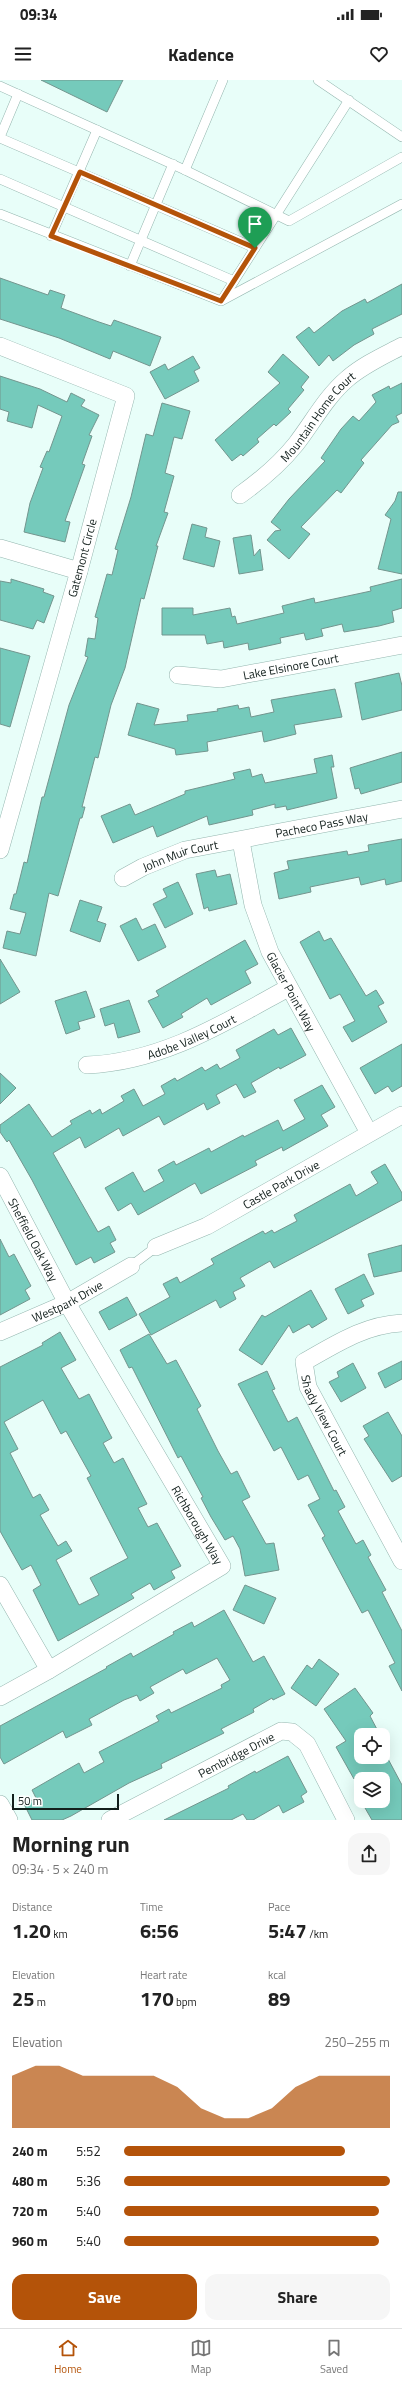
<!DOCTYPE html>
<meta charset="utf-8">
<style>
body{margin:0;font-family:"Titillium Web",sans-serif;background:#f6f6f6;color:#222;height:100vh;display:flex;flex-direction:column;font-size:15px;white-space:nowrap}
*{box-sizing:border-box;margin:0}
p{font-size:13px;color:#767676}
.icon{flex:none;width:22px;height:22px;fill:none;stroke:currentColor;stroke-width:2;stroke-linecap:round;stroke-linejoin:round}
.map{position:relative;height:1740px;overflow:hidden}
.details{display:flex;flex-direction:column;background:#fff;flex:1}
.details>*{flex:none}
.tools{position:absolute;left:354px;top:1648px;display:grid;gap:8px}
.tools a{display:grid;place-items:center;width:36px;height:36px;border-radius:8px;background:#fff;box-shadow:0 4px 16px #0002;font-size:20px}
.scale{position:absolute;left:12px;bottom:10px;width:107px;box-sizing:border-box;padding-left:4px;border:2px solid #121f1c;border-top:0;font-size:11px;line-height:14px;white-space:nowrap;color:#121f1c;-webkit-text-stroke:3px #fff;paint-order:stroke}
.pin{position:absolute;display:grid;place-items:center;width:34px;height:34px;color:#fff;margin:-41px -17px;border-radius:50% 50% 50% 0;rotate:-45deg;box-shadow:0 0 4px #0007}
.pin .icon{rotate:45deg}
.round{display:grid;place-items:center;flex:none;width:42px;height:42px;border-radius:12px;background:#f6f6f6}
.summary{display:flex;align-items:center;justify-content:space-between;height:68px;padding:0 12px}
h1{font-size:22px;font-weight:700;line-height:30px}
.stats{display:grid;grid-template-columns:repeat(3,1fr);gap:6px;height:68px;padding:4px 12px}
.stats div{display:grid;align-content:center}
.stats b{font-size:20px;font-weight:700}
.stats small{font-size:11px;font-weight:400}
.stats p{font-size:11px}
.chart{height:112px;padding:8px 12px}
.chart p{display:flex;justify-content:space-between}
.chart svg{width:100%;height:72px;margin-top:4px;fill:#b45309;opacity:.7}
.button{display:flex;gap:8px;margin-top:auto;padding:8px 12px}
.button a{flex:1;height:46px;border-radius:12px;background:#b45309;color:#fff;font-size:16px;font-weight:700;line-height:46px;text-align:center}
.button a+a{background:#f6f6f6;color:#222}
ul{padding:0 12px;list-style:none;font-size:13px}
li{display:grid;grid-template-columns:64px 48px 1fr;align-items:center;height:30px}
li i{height:10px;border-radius:5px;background:#b45309}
.status{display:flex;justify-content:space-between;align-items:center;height:28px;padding:0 20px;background:#fff;direction:ltr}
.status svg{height:11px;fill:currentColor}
header{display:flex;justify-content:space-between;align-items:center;height:52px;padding:0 12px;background:#fff;font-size:18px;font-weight:700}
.tabs{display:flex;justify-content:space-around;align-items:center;height:56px;border-top:1px solid #e0e0e0;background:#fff;font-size:11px;color:#767676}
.tabs a{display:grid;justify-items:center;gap:2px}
.tabs .active{color:#b45309}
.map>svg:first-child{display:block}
.building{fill:#75cabb;stroke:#73958e;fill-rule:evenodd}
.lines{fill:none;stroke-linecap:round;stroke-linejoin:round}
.lane-casing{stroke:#94b6af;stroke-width:10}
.street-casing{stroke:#94b6af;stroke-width:18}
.lane{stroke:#fff;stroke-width:9}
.street{stroke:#fff;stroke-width:17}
.route-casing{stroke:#fff;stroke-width:8}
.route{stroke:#b45309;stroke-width:5}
.labels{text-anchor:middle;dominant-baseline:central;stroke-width:3;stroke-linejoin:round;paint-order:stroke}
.street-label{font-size:12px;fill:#121f1c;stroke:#fff}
</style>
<div class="status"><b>09:34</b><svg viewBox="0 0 49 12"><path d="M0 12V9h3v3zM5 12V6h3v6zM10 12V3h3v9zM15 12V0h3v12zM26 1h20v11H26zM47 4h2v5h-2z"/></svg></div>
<header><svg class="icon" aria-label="menu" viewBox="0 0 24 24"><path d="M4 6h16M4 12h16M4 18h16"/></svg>Kadence<svg class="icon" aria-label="heart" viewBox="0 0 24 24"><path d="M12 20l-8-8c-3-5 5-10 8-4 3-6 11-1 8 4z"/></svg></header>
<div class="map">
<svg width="402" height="1740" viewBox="0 0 402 1740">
<rect width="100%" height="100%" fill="#e8fef9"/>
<!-- building -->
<g class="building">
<path d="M41 0H123L107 32Z"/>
<path d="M0 198 48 215 50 210 65 215 61 228 99 242 111 246 114 240 161 257 150 286 113 271 110 279 59 258 0 239Z"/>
<path d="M402 204V234L372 249 374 254 354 265 333 281 329 275 319 286 296 257 309 247 314 253 342 231 365 219 367 223Z"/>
<path d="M283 274 309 297 301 307 304 310 288 329 291 332 276 346 274 344 257 359 259 362 243 376 241 374 232 381 215 360 280 303 268 292Z"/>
<path d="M193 276 200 288 194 291 199 301 165 319 150 292 165 284 168 290Z"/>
<path d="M0 296 40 309 67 322 71 313 85 320 81 326 99 335 89 355 92 356 82 384 85 385 65 441 70 442 65 462 24 452 30 423 43 388 40 387 47 371 49 372 62 336 38 325 32 348 7 341 9 332 0 329Z"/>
<path d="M402 303V333L396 336 399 342 392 345 361 380 364 383 341 413 337 410 301 447 310 454 289 479 267 460 275 451 281 450 271 442 289 419 325 381 321 378 341 349 353 336 359 341 376 322 372 315 389 306 390 309Z"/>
<path d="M162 323 190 331 182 359 174 357 165 393 174 396 164 432 168 433 156 466H158L144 519 141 518 125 588 111 625 98 678 95 677 82 727H85L82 738H80L58 816 49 813 36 876 3 868 7 851 20 854 26 833 10 829 14 814H16L24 782 27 783 42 717H44L69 625 88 577 85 576 88 558 95 559 98 538 95 537 107 494 112 495 118 470 115 469 131 417 146 354 153 356Z"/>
<path d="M398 412H402V494L378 489 391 439 385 435 395 421Z"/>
<path d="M192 444 207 448 205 457 220 461 214 487 183 479Z"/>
<path d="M251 455 254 476 260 469 263 490 239 494 233 458Z"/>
<path d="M11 499 44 509 43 512 54 516 44 543 37 540 33 549 0 540V501L11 503Z"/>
<path d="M402 499V528L392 531 394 542 379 546 344 552 342 544 321 549 323 556 306 560 304 553 280 558 281 563 249 570 248 563 224 568 223 561 207 564 205 555H162V528H193V535L230 528 232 537 235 536 237 544 284 533 282 526 314 518 315 523 371 511 370 507Z"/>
<path d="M0 568 30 576 10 647 0 644Z"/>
<path d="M399 593 402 606V630L362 640 355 603Z"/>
<path d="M335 609 342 637 294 645 296 654 264 662 262 651 207 662 208 671 176 675 175 669 128 655 137 623 159 629 154 645 188 641 187 635 218 631 217 629 238 625 239 629 249 627 251 637 274 632 271 620Z"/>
<path d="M402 672V702L361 714 359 708 355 709 350 688Z"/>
<path d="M332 675 334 687H331L337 718 287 730 286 726 275 728V724L252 730 253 735 209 745 207 736 157 757 153 746 113 763 101 736 130 724 135 735 185 714V711L235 699 233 693 250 689 252 697 262 694 265 703 317 693 314 679Z"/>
<path d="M402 759V801L386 805 385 799 361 805 359 797 310 807 311 812 279 819 274 793 289 789 287 781 347 771 348 775 369 771 368 765Z"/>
<path d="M215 790 217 797 230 794 237 824 209 831 208 827 204 829 196 794Z"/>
<path d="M178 802 193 834 165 848 153 824 167 817 163 809Z"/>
<path d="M80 820 102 827 97 841 106 844 100 862 70 851Z"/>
<path d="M136 838 142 850 155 844 166 867 138 881 120 846Z"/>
<path d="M319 851 324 861 331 858 366 916 376 910 384 923 378 926 387 942 352 962 343 947 355 941 340 914 330 919 300 862Z"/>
<path d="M245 860 258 884 245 891 251 903 211 925 207 918 181 934 183 937 163 948 148 921 159 916 156 911Z"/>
<path d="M0 879 20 912 0 924Z"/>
<path d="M86 911 95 937 78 942 80 949 66 954 55 921Z"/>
<path d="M129 920 140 952 118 958 114 943 105 946 100 929Z"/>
<path d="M291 948 306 975 280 989 279 987 251 1003 256 1012 244 1018 236 1004 216 1015 220 1023 207 1030 204 1023 164 1045 159 1036 123 1056 119 1048 85 1068 80 1057 53 1073 98 1152 109 1146 116 1160 110 1163 115 1172 94 1183 91 1177 76 1185 32 1100 9 1060 7 1062 0 1052V1045L29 1024 52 1057 72 1044 70 1041 90 1030 92 1034 100 1029 102 1034 124 1021 121 1016 134 1009 143 1026 165 1014 161 1006 175 998 177 1001 202 987 205 991 217 984 220 989 240 978 236 970 274 949 278 955Z"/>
<path d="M402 964V1006L392 1012 388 1006 375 1014 360 988Z"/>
<path d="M0 993 16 1008 0 1024Z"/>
<path d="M322 1005 335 1027 321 1035 328 1046 283 1071 282 1067 255 1081 257 1085 201 1114 195 1103 138 1135 131 1123 118 1131 105 1108 133 1092 144 1112 164 1101 158 1090 174 1081 176 1085 209 1068 211 1072 243 1055 244 1057 278 1040 283 1051 305 1039 294 1020Z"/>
<path d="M385 1084 402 1113V1120L274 1188 270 1181 240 1198 245 1206 233 1212 236 1219 220 1228 216 1220 151 1255 139 1234 170 1217 163 1204 177 1197 180 1203 214 1184 211 1179 263 1151 265 1154 272 1150 274 1153 297 1141 294 1135 350 1104 356 1116 378 1103 371 1092Z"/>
<path d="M0 1159 9 1177 14 1174 31 1206 25 1210 30 1219 0 1235Z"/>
<path d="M402 1165V1191L374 1197 368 1174Z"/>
<path d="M364 1194 374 1214 361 1220 364 1226 348 1234 335 1209Z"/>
<path d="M311 1210 327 1239 312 1248 309 1244 293 1253 289 1245 262 1285 239 1270 262 1235 265 1237Z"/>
<path d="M127 1217 137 1235 109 1250 99 1232Z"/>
<path d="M60 1252 76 1280 61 1288 79 1319 89 1314 112 1358 103 1363 114 1383 123 1378 147 1424 138 1428 148 1447 157 1443 181 1486 171 1491 175 1498 154 1510 150 1503 131 1514 134 1518 58 1561 33 1510 41 1505 31 1485 22 1490 0 1451V1287L43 1265 42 1263ZM43 1320 61 1354 66 1351 91 1396 87 1398 128 1478 90 1498 99 1515 79 1525 56 1480 72 1471 66 1461 58 1466 40 1435 49 1430 40 1414 33 1418 10 1373 18 1369 4 1342Z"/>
<path d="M149 1254 167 1284 176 1280 201 1326 197 1329 218 1371 231 1394 237 1391 250 1417 242 1421 266 1464 274 1463 279 1490 245 1496 240 1469 233 1456 225 1460 211 1437 201 1418 203 1417 181 1376 178 1378 132 1287 129 1288 120 1270Z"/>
<path d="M402 1281V1299L385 1308 378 1293Z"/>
<path d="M353 1283 366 1308 341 1322 329 1302 339 1297 337 1292Z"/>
<path d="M267 1291 275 1309 272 1310 288 1342 297 1337 334 1411 336 1410 345 1427 338 1431 356 1464 363 1460 371 1475 368 1477 386 1510 382 1512 402 1551V1611L389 1586 395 1583 368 1530 362 1533 322 1458 325 1456 308 1425 320 1419 308 1395 298 1400 281 1367 274 1371 238 1304Z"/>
<path d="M388 1332 402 1356V1396L392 1402 364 1359 369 1356 363 1346Z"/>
<path d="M245 1505 276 1518 264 1544 233 1530Z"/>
<path d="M224 1530 253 1582 264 1576 285 1614 273 1620 272 1618 253 1629 254 1632 221 1649 224 1653 161 1684 162 1688 129 1703 71 1736 62 1740H32L24 1724 36 1718 32 1710 79 1683 84 1693 104 1682 99 1672 159 1641 156 1636 169 1629 171 1633 222 1608 221 1605 230 1600 217 1578 186 1594 183 1589 150 1607 154 1613 140 1621 137 1615 124 1620 89 1639 92 1645 66 1658 63 1651 4 1684 0 1677V1646L107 1588 106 1587 131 1573 133 1577 174 1554 173 1552 192 1542 194 1547Z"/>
<path d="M319 1579 339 1594 316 1626 291 1608 307 1585 312 1589Z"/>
<path d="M355 1608 373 1633 370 1636 380 1655H361V1677H387L402 1705V1740H372L361 1721H383V1699H354L336 1667 346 1661 324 1629Z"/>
<path d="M288 1676 307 1712 301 1716 304 1722 283 1733 279 1725 253 1740H247L243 1734 231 1740H164L229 1708 228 1706 255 1691 256 1693Z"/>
</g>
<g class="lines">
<defs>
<g id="lane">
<path d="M318 0 402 57"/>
<path d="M0 6 185 90 289 141 402 77"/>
<path d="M0 57 18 14"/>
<path d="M0 58 255 168"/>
<path d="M185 90 223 0"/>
<path d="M0 99 234 201"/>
<path d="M0 134 221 221 402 124"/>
<path d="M51 156 97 50"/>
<path d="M130 186 173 84"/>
<path d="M222 220 349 20"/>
<path d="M131 1186 156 1167"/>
</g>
<g id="street">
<path d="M0 266 126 316 79 491 0 770"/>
<path id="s1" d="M240 415C261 400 280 384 296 364 313 342 326 317 347 299 363 285 383 276 402 266"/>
<path d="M0 468 79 491"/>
<path id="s2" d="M178 595 221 599 402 565"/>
<path id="s3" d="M241 761 253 825 270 872 369 1053"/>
<path id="s4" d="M123 798 143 787 185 770 402 729"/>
<path id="s5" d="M87 985C162 982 224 943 288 908"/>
<path id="s6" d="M0 1096 67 1223 222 1486 49 1590 0 1617"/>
<path id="s7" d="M156 1167 207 1146 402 1035"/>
<path id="s8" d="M402 1243C364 1245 336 1264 304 1282L308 1307 402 1481"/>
<path id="s9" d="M0 1252 67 1223 131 1186"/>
<path d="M0 1505 49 1590"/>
<path d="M0 1724 9 1740"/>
<path id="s10" d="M110 1740 281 1651 292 1652 307 1664 346 1740"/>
</g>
</defs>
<!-- lane casing -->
<use href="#lane" class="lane-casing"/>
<!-- street casing -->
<use href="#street" class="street-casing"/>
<!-- lane -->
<use href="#lane" class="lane"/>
<!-- street -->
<use href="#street" class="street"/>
</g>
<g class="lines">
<defs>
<path id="route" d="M80 92 255 168 221 221 51 156Z"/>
</defs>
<!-- route casing -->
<use href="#route" class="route-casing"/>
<!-- route -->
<use href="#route" class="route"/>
</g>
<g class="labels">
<!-- street labels -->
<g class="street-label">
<text stroke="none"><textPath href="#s1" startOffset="111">Mountain Home Court</textPath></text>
<text transform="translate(82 478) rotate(-75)">Gatemont Circle</text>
<text stroke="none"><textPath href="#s2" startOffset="114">Lake Elsinore Court</textPath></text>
<text stroke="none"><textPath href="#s4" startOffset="207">Pacheco Pass Way</textPath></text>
<text stroke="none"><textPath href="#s4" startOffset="62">John Muir Court</textPath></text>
<text stroke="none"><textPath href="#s3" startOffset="160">Glacier Point Way</textPath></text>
<text stroke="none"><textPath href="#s5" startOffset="109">Adobe Valley Court</textPath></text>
<text stroke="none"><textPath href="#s7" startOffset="140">Castle Park Drive</textPath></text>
<text stroke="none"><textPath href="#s6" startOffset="72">Sheffield Oak Way</textPath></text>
<text stroke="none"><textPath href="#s9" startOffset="74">Westpark Drive</textPath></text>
<text stroke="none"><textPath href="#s8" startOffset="164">Shady View Court</textPath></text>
<text stroke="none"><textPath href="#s6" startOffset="401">Richborough Way</textPath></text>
<text stroke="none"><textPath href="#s10" startOffset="142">Pembridge Drive</textPath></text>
</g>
</g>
</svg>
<div class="tools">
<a><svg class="icon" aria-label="locate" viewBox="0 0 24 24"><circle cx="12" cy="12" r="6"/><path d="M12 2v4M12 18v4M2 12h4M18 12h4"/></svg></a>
<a><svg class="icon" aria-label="layers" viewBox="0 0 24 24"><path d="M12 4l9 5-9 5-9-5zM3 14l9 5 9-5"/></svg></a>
</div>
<div class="scale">50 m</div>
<div class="pin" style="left:255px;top:168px;background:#1e9e55"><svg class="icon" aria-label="arrive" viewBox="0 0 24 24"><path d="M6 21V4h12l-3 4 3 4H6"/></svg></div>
</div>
<section class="details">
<div class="summary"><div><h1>Morning run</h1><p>09:34 · 5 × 240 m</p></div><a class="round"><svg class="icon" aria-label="share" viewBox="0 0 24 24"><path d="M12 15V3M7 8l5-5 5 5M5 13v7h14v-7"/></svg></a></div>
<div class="stats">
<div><p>Distance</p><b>1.20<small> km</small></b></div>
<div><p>Time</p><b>6:56</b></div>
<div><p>Pace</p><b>5:47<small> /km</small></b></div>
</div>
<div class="stats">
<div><p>Elevation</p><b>25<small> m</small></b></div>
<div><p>Heart rate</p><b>170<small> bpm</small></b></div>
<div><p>kcal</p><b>89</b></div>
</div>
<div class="chart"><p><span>Elevation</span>250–255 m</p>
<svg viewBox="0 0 160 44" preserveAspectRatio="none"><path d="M0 44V12L10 6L20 6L30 12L40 12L50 12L60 12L70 19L80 32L90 38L100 38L110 32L120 19L130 12L140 12L150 12L160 12V44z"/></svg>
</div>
<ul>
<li><b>240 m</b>5:52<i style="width:83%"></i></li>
<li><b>480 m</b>5:36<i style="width:100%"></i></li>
<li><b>720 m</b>5:40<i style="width:96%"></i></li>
<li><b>960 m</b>5:40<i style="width:96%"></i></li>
</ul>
<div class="button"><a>Save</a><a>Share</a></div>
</section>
<nav class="tabs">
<a class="active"><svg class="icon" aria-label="home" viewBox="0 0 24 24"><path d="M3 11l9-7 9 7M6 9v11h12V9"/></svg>Home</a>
<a><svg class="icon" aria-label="map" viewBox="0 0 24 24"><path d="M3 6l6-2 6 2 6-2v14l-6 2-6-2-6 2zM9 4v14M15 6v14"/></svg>Map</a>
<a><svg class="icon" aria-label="saved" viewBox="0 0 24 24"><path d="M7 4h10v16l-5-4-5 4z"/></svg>Saved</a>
</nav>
